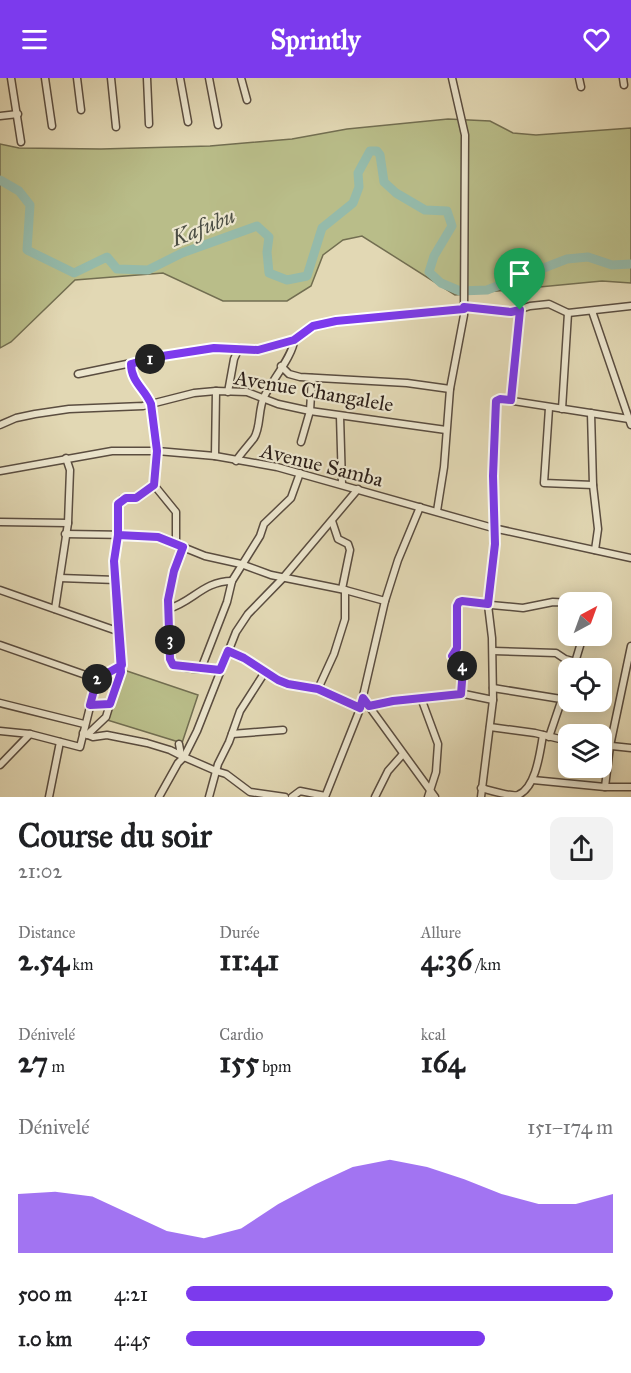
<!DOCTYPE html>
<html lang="fr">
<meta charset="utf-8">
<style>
body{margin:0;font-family:"IM FELL Great Primer",serif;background:#f2f2f2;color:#202124;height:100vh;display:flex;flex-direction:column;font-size:22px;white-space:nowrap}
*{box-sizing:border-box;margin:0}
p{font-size:20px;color:#757577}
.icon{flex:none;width:33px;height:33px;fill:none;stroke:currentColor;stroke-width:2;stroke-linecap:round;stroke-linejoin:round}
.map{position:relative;height:719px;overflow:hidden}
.sheet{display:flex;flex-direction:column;background:#fff;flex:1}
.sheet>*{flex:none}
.needle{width:39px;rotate:41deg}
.tools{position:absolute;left:558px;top:514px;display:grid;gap:12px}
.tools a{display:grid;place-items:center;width:54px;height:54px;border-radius:12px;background:#fff;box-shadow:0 3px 15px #0003;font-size:30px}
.pin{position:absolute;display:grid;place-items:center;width:51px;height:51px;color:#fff;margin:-62px -26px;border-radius:50% 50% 50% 0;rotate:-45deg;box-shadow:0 0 6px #0007}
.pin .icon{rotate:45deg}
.km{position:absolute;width:30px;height:30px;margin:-15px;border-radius:50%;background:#222;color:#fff;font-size:16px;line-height:30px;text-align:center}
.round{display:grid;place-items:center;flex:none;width:63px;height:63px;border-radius:12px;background:#f2f2f2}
.headline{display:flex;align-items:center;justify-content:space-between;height:102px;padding:0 18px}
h1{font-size:33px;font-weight:800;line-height:45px}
.stats{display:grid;grid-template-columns:repeat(3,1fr);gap:9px;height:102px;padding:6px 18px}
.stats div{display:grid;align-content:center}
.stats b{font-size:30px;font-weight:800}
.stats small{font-size:16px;font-weight:400}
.stats p{font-size:16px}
.chart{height:168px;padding:12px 18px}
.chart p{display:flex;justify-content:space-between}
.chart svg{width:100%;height:108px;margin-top:6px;fill:#7c3aed;opacity:.7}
ul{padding:0 18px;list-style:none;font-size:20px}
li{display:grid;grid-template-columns:96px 72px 1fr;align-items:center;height:45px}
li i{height:15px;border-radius:8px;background:#7c3aed}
header{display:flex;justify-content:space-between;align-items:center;height:78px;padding:0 18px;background:#7c3aed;color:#fff;font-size:27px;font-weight:800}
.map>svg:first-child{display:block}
.green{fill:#b9bd89;stroke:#726e51;stroke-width:1.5}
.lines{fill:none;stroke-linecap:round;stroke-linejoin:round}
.river{stroke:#95baaa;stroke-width:9}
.minor-casing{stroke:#5a4d40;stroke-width:9}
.minor{stroke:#ece6ce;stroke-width:6}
.route-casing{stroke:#fff;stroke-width:12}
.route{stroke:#7c3aed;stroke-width:8}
.labels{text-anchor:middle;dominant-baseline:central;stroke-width:4.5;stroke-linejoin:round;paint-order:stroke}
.street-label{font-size:21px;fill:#2c1f19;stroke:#ece6ce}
.water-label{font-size:22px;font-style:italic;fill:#4c4e44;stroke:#ece6ce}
</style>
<header><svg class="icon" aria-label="menu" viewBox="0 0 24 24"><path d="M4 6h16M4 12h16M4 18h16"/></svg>Sprintly<svg class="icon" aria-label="heart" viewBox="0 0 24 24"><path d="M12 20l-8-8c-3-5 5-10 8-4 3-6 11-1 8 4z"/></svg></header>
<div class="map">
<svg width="631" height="719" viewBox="0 0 631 719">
<rect width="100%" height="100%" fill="#e2d8b4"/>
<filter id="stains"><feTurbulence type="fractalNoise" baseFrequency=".00333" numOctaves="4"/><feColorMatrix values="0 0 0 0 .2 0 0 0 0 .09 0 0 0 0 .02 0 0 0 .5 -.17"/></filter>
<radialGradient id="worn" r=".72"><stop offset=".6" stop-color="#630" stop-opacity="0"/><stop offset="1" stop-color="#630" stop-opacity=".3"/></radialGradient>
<!-- green -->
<g class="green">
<path d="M448 41 490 43 513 55 536 57 631 50V205L602 203 455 217 362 158 343 162 323 177 311 208 287 223H223L163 195 75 202 11 264 0 270V66L19 70 101 71 210 68 292 61 347 51Z"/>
<path d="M121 591 198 617 182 665 104 641Z"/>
</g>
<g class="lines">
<!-- river -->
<path class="river" d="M0 102 19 113 30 127 27 172 74 195 107 179 117 191 148 192 182 175 257 148 269 159 267 174 269 195 287 202 307 198 322 150 353 125 359 109 358 95 370 73H377L380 77 384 104 396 115 425 132 447 133 452 148 434 178 429 194 441 205 460 213 487 212 567 181 588 179 612 187 631 186"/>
<defs>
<g id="minor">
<path d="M11 0 21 64"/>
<path d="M45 0 52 48"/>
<path d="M77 0 81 32"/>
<path d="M111 0 116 49"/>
<path d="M147 0 149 46"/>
<path d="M180 0 188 44"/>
<path d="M209 0 218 47"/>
<path d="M241 0 247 22"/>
<path d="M579 0 581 9"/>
<path d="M623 0 624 7"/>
<path d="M0 38 18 36"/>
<path d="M464 229 511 234 530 228 549 226 568 235 631 228"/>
<path d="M592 233 631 347"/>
<path d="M281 288 289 296 300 299 407 305 450 311"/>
<path d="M78 296 190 273 214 270 258 272 294 262 313 248 336 243 464 231"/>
<path d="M228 314 234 281 239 270"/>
<path d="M511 322 520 232"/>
<path d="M549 330 544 405 593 407"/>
<path d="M562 331 568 235"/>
<path d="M591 335 593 407 598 451 595 472"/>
<path d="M340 338 342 406"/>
<path d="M0 347 16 340 35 336 69 331 143 328 194 315 216 313 247 314 278 326 310 333 446 352"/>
<path d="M301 364 310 333 312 300"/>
<path d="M215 378 216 313"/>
<path d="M236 383C241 375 248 368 254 360 261 349 258 332 264 319 271 304 294 276 294 262"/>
<path d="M0 393 112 373H157L215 378 277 389 493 450 631 480"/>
<path d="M154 407 176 434V465"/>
<path d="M437 433 444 389 450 311 464 237 465 57 452 0"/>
<path d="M332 443 338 461 348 466 350 472 342 511"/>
<path d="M0 444 68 445"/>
<path d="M65 456 130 457 158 459 205 478 241 486 271 497 345 512 385 523"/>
<path d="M182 469 174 493 167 522 171 584C184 593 205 591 220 592"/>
<path d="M60 500 116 502"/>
<path d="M0 512 120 554"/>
<path d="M55 531 68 445 70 392 66 380"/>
<path d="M168 531C193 524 203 503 232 503"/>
<path d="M0 567 97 601"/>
<path d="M228 573 244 580 278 602 288 606 318 611 360 631"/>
<path d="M493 573 556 575 565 581 576 584"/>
<path d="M201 591 227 524 232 503 260 458 264 446 291 420 300 395"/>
<path d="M573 591 583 558"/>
<path d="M493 610 561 621"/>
<path d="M318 611 334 576 345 541V512"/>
<path d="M461 616 463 591 452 578 457 570V528L459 524 523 530 553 524 574 525"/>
<path d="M363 620 435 719"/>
<path d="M421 620 438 666 436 694 428 719"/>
<path d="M0 625 84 646"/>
<path d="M90 627 110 626 121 594 114 483 119 457V426L122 421 136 420 154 407 157 373 151 326C144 310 131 306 131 286"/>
<path d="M369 628 393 623 464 616 493 622"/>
<path d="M490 649 535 655 568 663"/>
<path d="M0 653 30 656 80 669 97 601 121 587"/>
<path d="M83 655 93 659 107 657 147 665 170 672 184 679 178 685 159 719"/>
<path d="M232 656 283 652"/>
<path d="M87 657 106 639 110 626"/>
<path d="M549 659 568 603"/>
<path d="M179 666 181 677"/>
<path d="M602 667 631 670"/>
<path d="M0 687 30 656"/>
<path d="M533 702 605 709 610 668 631 568"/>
<path d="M605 709H631"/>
<path d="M481 710C489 712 511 719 518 717 536 710 540 674 543 657"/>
<path d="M49 719 60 664"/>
<path d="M209 719 218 686 229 664 240 633 265 594"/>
<path d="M285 719 250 714 226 696 216 693 184 679 197 653 236 554 248 536 283 500 358 411"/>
<path d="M292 719 300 713 325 718"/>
<path d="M325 719 360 631 385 523 398 482 420 429"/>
<path d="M375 719 388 693 403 676"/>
<path d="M481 719 493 622 492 560 488 527 495 466 493 398 496 323 500 321 629 341"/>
</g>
</defs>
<!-- minor casing -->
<use href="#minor" class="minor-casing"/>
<!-- minor -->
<use href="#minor" class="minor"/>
</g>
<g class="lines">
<defs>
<path id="route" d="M520 232 511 234 464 229V231L336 243 313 248 294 262 258 272 214 270 156 279 131 286C131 304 145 311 151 326L157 373 154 407 136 420H126L118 426V457L114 483 122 587 97 601 90 627 110 626 121 594 114 483 118 457 158 459 183 469 174 493 168 522 170 581 173 587 220 592 228 573 244 580 278 602 288 606 318 611 360 630 363 620 369 628 393 623 461 616 463 591 452 578 457 570V528L459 524 462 523 488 526 495 466 493 398 496 323 500 321 511 322 520 232"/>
</defs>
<!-- route casing -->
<use href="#route" class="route-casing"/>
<!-- route -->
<use href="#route" class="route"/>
</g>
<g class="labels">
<!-- street labels -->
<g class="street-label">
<text transform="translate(314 313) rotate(10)">Avenue Changalele</text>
<text transform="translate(322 387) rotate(14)">Avenue Samba</text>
</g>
<!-- water labels -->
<g class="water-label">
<text transform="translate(203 149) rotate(-22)">Kafubu</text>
</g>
</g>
<rect width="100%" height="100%" filter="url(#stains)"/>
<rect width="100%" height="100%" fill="url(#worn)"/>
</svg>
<div class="tools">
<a><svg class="needle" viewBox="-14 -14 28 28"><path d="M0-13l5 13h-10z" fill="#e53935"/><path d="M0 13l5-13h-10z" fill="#757577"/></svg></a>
<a><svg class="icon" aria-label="locate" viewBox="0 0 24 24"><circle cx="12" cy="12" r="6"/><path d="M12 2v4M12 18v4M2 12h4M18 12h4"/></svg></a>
<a><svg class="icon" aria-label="layers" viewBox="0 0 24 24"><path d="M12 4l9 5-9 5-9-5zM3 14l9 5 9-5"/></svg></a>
</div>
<div class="pin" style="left:520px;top:232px;background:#1e9e55"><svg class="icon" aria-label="arrive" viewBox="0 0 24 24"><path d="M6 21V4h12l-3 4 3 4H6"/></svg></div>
<b class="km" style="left:150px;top:281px">1</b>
<b class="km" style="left:97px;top:601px">2</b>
<b class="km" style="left:170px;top:562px">3</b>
<b class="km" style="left:462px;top:588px">4</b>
</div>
<section class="sheet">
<div class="headline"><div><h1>Course du soir</h1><p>21:02</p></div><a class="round"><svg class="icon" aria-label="share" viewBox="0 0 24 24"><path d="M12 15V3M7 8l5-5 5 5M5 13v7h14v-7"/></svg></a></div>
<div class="stats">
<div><p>Distance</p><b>2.54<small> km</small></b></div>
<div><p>Durée</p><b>11:41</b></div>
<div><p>Allure</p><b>4:36<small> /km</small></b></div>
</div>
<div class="stats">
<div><p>Dénivelé</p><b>27<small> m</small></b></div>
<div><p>Cardio</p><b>155<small> bpm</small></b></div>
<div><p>kcal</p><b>164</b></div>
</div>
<div class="chart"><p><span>Dénivelé</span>151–174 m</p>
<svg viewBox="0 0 160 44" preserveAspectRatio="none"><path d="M0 44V20L10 19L20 21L30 28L40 35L50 38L60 34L70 24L80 16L90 9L100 6L110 9L120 14L130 20L140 24L150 24L160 20V44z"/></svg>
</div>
<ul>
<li><b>500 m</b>4:21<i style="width:100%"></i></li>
<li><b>1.0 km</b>4:45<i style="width:70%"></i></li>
</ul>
</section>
